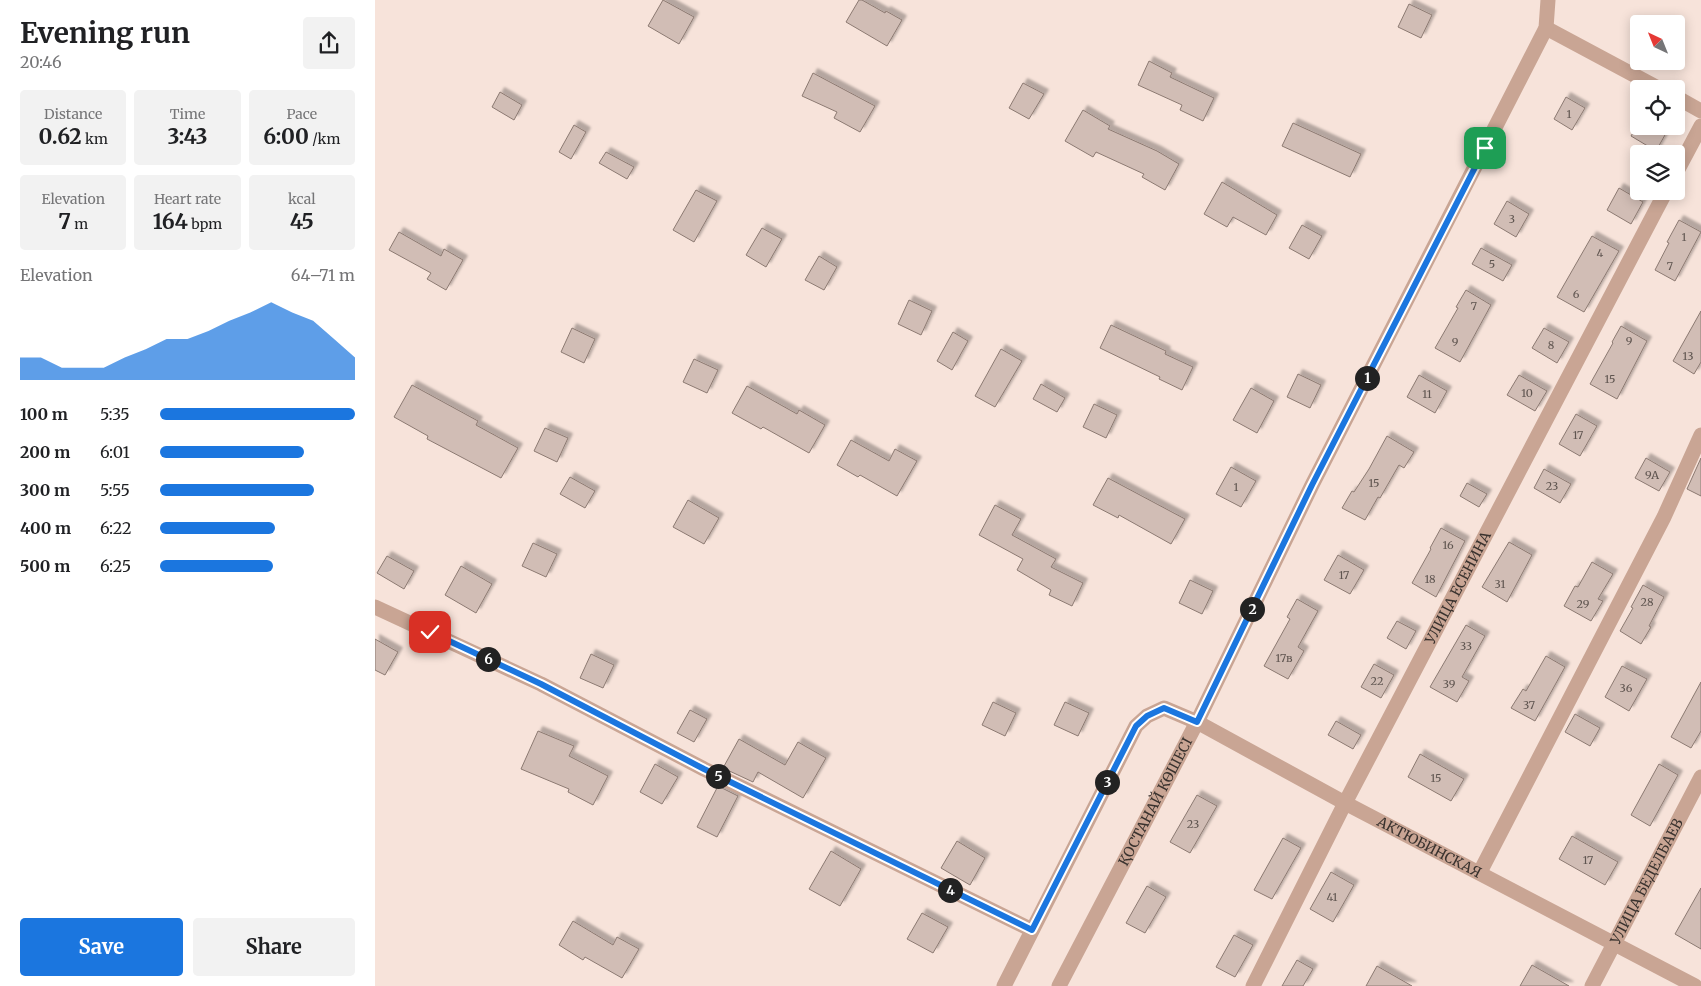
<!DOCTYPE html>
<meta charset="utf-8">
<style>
body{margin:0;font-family:Merriweather,serif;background:#f2f2f2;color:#202124;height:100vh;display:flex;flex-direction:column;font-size:19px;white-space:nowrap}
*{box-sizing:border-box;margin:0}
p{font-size:16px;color:#757577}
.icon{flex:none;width:28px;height:28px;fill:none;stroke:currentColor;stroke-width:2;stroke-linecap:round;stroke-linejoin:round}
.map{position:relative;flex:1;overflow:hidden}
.details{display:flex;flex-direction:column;background:#fff;width:375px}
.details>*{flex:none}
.needle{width:32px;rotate:317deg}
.tools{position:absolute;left:1255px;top:15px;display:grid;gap:10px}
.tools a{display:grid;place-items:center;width:55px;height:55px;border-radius:5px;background:#fff;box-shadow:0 2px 12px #0003;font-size:25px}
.pin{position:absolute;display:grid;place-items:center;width:42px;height:42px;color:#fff;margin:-21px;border-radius:10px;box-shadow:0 2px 8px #0006}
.km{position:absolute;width:25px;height:25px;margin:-12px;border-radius:50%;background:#222;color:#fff;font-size:14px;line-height:25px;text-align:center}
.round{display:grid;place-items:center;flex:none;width:52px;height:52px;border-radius:5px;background:#f2f2f2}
.summary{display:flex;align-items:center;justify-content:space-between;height:85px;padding:0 20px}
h1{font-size:28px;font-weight:700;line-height:38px}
.metrics{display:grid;grid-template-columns:repeat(3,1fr);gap:8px;height:85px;padding:5px 20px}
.metrics div{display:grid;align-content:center;border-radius:5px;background:#f2f2f2;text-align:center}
.metrics b{font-size:21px;font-weight:700}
.metrics small{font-size:14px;font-weight:400}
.metrics p{font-size:14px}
.chart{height:140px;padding:10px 20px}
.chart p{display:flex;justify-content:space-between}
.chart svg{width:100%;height:90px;margin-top:5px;fill:#1b76df;opacity:.7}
.primary-button{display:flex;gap:10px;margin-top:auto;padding:10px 20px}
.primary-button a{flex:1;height:58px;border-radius:5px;background:#1b76df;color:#fff;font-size:20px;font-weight:700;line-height:58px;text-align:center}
.primary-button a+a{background:#f2f2f2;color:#202124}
ul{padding:0 20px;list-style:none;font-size:16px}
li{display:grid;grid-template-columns:80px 60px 1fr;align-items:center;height:38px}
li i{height:12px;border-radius:6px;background:#1b76df}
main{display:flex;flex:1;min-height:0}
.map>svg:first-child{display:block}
.building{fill:#d1bdb5;stroke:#8c7a72;filter:url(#shadow)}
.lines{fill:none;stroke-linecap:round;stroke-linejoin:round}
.minor{stroke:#c9a594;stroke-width:15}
.tertiary{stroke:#c9a594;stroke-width:15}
.route-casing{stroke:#fff;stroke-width:10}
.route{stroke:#1b76df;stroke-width:6}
.labels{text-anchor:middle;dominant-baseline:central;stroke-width:5;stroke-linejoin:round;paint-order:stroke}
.number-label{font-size:11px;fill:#5f5550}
.street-label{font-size:14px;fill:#39322e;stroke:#fff}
</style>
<main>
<section class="details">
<div class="summary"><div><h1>Evening run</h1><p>20:46</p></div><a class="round"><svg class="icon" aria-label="share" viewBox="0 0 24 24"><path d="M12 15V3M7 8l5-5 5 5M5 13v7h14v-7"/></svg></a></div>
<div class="metrics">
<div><p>Distance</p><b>0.62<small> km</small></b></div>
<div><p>Time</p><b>3:43</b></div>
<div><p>Pace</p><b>6:00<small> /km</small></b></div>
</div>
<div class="metrics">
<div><p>Elevation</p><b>7<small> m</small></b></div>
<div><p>Heart rate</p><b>164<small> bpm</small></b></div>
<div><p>kcal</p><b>45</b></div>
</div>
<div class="chart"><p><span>Elevation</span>64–71 m</p>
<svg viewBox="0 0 160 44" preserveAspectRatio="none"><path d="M0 44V33L10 33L20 38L30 38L40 38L50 33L60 29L70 24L80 24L90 20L100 15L110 11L120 6L130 11L140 15L150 24L160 33V44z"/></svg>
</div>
<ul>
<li><b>100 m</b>5:35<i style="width:100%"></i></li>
<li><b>200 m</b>6:01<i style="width:74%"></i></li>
<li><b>300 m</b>5:55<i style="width:79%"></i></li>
<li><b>400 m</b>6:22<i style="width:59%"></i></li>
<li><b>500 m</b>6:25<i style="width:58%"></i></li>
</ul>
<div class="primary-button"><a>Save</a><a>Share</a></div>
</section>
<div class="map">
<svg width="1326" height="986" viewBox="0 0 1326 986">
<defs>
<filter id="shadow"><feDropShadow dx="4.5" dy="-4.5" stdDeviation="1" flood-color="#0004"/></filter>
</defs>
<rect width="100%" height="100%" fill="#f7e3da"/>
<!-- building -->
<g class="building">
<path d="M288 0 319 17 304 44 273 26Z"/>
<path d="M484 0H487L510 13 511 11 527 20 512 46 471 22Z"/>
<path d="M1034 4 1057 15 1046 38 1023 27Z"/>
<path d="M774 61 797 73 795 77 839 98 828 121 805 110 807 105 763 85Z"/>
<path d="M438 73 500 106 485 132 459 118 462 112 427 96Z"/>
<path d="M648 83 669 94 654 119 634 108Z"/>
<path d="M125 92 147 105 139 120 117 107Z"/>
<path d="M1191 97 1210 108 1197 130 1179 119Z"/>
<path d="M708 110 735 126 733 129 782 151 804 164 790 190 767 177 769 174 721 152 718 157 690 141Z"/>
<path d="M918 123 986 154 975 177 907 146Z"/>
<path d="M199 125 211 132 196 159 184 152Z"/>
<path d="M1262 126H1295L1281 151 1256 136Z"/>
<path d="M231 152 259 167 252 179 224 163Z"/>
<path d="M847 182 902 215 891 235 858 217 852 227 829 214Z"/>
<path d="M1244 188 1268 202 1256 224 1232 210Z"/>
<path d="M321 190 342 201 319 242 298 230Z"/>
<path d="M1132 201 1154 214 1141 237 1119 224Z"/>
<path d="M1304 220 1326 232 1300 281 1280 270 1294 243 1292 242Z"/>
<path d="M927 225 947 236 934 259 914 248Z"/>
<path d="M387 228 407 239 391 267 371 255Z"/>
<path d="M24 232 66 256 69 249 88 260 71 290 52 279 56 273 14 250Z"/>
<path d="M1217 236 1244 251 1209 312 1182 297Z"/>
<path d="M1106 248 1137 265 1128 281 1097 264Z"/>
<path d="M444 256 462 267 449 290 430 280Z"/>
<path d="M1091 290 1116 305 1085 362 1060 348 1083 308 1081 307Z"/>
<path d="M534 300 557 311 546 335 523 324Z"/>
<path d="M1326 311V362L1319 374 1298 361Z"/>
<path d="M736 325 791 351 790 354 818 367 807 390 784 379 785 377 725 348Z"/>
<path d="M1246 326 1272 341 1242 399 1215 384 1238 343 1237 342Z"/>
<path d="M197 328 220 339 209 363 186 352Z"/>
<path d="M1169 328 1194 342 1182 363 1157 348Z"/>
<path d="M578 332 593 341 577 370 562 361Z"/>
<path d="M626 349 647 361 620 407 600 396Z"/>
<path d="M319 359 343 370 332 393 308 382Z"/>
<path d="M923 374 946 385 935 408 912 397Z"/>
<path d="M1044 375 1072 391 1060 413 1032 397Z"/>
<path d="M1144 375 1172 391 1160 411 1132 395Z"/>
<path d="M666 384 690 398 682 412 658 399Z"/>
<path d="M37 385 103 421 101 425 143 448 126 478 52 439 53 436 19 417Z"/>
<path d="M372 386 422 414 424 410 450 425 434 453 388 427 386 429 357 413Z"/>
<path d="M876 388 899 401 882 433 858 420Z"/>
<path d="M719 404 742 415 731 438 708 427Z"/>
<path d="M1201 414 1222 426 1205 456 1184 444Z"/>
<path d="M170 428 193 438 182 462 159 451Z"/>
<path d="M1012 436 1039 452 1029 468 1024 465 1005 498 1003 497 990 520 967 508 977 491 979 492 994 469Z"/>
<path d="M476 440 514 461 520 449 542 461 522 496 485 475 483 477 462 465Z"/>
<path d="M1271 458 1295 472 1284 491 1260 478Z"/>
<path d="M1326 458V496L1312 489Z"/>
<path d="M856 467 881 481 866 507 841 494Z"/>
<path d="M1169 469 1196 484 1185 503 1159 488Z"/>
<path d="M195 477 220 491 210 508 185 494Z"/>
<path d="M733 478 810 519 796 544 744 515 743 518 718 505Z"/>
<path d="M1092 483 1112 494 1104 507 1085 496Z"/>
<path d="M313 500 344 518 329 544 298 527Z"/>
<path d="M620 505 646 519 637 535 681 559 676 567 708 583 697 606 674 595 676 590 642 570 648 559 604 535Z"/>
<path d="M1066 528 1090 541 1061 597 1037 583 1056 549 1055 548Z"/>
<path d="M1134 542 1157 555 1132 602 1107 587Z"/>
<path d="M158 543 182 554 171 577 147 566Z"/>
<path d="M963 555 989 570 975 594 949 580Z"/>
<path d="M12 556 39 571 29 589 2 573Z"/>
<path d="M1217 562 1238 574 1223 599 1228 601 1216 621 1189 606 1200 586 1203 587Z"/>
<path d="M86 566 117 584 101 613 70 595Z"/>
<path d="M815 580 838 591 827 614 804 603Z"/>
<path d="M1268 585 1289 597 1274 626 1276 627 1266 644 1245 631 1258 608 1256 607Z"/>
<path d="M922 599 943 611 923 647 929 651 913 679 889 666 915 619 912 617Z"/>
<path d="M1022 621 1041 631 1031 649 1012 638Z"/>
<path d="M1091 625 1110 636 1087 677 1094 681 1082 702 1055 687Z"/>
<path d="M0 639 23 652 10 675 0 670Z"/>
<path d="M216 654 239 665 228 688 205 678Z"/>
<path d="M1171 656 1190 667 1160 721 1136 708 1148 689 1151 691Z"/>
<path d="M999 664 1019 675 1006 698 986 687Z"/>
<path d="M1247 666 1272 679 1254 711 1230 697Z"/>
<path d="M1326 682V731L1316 748 1296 737Z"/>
<path d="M618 702 641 713 630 736 607 725Z"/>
<path d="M690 702 714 713 703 736 679 725Z"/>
<path d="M315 710 332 719 319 742 302 733Z"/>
<path d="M1200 714 1225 728 1215 746 1190 732Z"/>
<path d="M961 721 986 735 978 749 953 735Z"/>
<path d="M163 731 199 746 194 756 233 776 218 805 193 792 194 789 146 769Z"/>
<path d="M364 739 410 765 423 742 451 758 428 798 383 772 378 782 348 768Z"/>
<path d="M1045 754 1089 779 1076 801 1033 777Z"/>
<path d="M280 764 303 777 287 804 265 792Z"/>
<path d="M1284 764 1303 775 1275 826 1256 815Z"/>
<path d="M343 786 363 796 342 837 322 827Z"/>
<path d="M822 795 842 806 815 853 795 842Z"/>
<path d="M1197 836 1243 862 1230 885 1184 859Z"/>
<path d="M908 838 926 848 897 899 879 890Z"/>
<path d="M582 841 610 858 595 885 566 868Z"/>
<path d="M456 851 486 869 465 906 434 889Z"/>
<path d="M956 872 979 885 958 922 935 909Z"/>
<path d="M772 886 791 897 770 933 751 923Z"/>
<path d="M1326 888V949L1300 934Z"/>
<path d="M547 913 573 927 558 953 532 939Z"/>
<path d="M198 921 238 945 242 937 264 949 247 978 210 957 208 960 184 945Z"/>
<path d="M859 935 878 945 860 977 841 967Z"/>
<path d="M922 960 938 969 928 986H907Z"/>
<path d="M1157 965 1194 986H1145Z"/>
<path d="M1002 966 1037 986H991Z"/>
</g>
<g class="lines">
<!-- minor -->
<g class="minor">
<path d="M1171 28 1285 89"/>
<path d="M1301 97 1326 111"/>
<path d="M1301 173 1326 126"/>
<path d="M0 607 166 684 329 769 657 930"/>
<path d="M1105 872 1289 517 1326 435"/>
<path id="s1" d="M684 986 822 722 937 485 1171 28 1173 0"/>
<path id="s2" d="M878 986 970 803 1291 191"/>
<path id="s3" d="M1217 986 1326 777"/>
</g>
<!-- tertiary -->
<path class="tertiary" id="s4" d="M629 986 761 726 772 716 789 708 822 722 970 803 1320 986"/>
</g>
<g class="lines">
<defs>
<path id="route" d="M55 632 166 684 329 769 657 930 761 726 772 716 789 708 822 722 937 485 1110 148"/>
</defs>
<!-- route casing -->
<use href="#route" class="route-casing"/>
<!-- route -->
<use href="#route" class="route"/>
</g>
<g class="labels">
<!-- number labels -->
<g class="number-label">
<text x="1194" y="114">1</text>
<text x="1137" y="219">3</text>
<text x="1309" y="237">1</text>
<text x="1225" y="253">4</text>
<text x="1117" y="264">5</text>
<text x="1295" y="266">7</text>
<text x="1201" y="294">6</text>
<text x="1099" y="306">7</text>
<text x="1254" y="341">9</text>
<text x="1080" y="342">9</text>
<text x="1176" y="345">8</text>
<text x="1313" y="356">13</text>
<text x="1235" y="379">15</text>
<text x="1152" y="393">10</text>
<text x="1052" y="394">11</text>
<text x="1203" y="435">17</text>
<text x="1277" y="475">9А</text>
<text x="999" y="483">15</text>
<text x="1177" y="486">23</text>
<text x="861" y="487">1</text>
<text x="1073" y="545">16</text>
<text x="969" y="575">17</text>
<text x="1055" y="579">18</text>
<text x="1125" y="584">31</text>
<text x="1272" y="602">28</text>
<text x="1208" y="604">29</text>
<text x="1091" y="646">33</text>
<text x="909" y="658">17в</text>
<text x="1002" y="681">22</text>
<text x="1074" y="684">39</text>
<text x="1251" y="688">36</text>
<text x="1154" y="705">37</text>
<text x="1061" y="778">15</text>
<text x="818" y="824">23</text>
<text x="1213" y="860">17</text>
<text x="957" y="897">41</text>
</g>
<!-- street labels -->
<g class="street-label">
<text stroke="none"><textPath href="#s2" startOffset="448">УЛИЦА ЕСЕНИНА</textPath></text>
<text stroke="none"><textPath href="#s1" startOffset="208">ҚОСТАНАЙ КӨШЕСІ</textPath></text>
<text stroke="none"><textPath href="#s4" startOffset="625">АКТЮБИНСКАЯ</textPath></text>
<text stroke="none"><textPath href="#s3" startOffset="118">УЛИЦА БЕДЕЛБАЕВ</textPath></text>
</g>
</g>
</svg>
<div class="tools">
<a><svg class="needle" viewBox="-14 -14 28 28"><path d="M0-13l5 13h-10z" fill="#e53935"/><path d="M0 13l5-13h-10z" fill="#757577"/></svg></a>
<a><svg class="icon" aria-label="locate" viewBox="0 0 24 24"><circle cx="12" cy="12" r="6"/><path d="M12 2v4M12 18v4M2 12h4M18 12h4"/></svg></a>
<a><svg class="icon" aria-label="layers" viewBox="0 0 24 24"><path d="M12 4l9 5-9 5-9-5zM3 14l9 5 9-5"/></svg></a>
</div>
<div class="pin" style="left:1110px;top:148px;background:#1e9e55"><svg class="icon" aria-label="arrive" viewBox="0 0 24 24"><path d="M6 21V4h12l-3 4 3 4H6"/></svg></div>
<div class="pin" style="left:55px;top:632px;background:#d93025"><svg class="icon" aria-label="check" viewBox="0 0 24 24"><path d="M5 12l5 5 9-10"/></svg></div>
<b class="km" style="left:992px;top:378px">1</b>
<b class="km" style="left:877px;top:609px">2</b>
<b class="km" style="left:732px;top:782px">3</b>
<b class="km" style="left:575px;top:890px">4</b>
<b class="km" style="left:343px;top:776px">5</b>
<b class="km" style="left:113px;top:659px">6</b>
</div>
</main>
